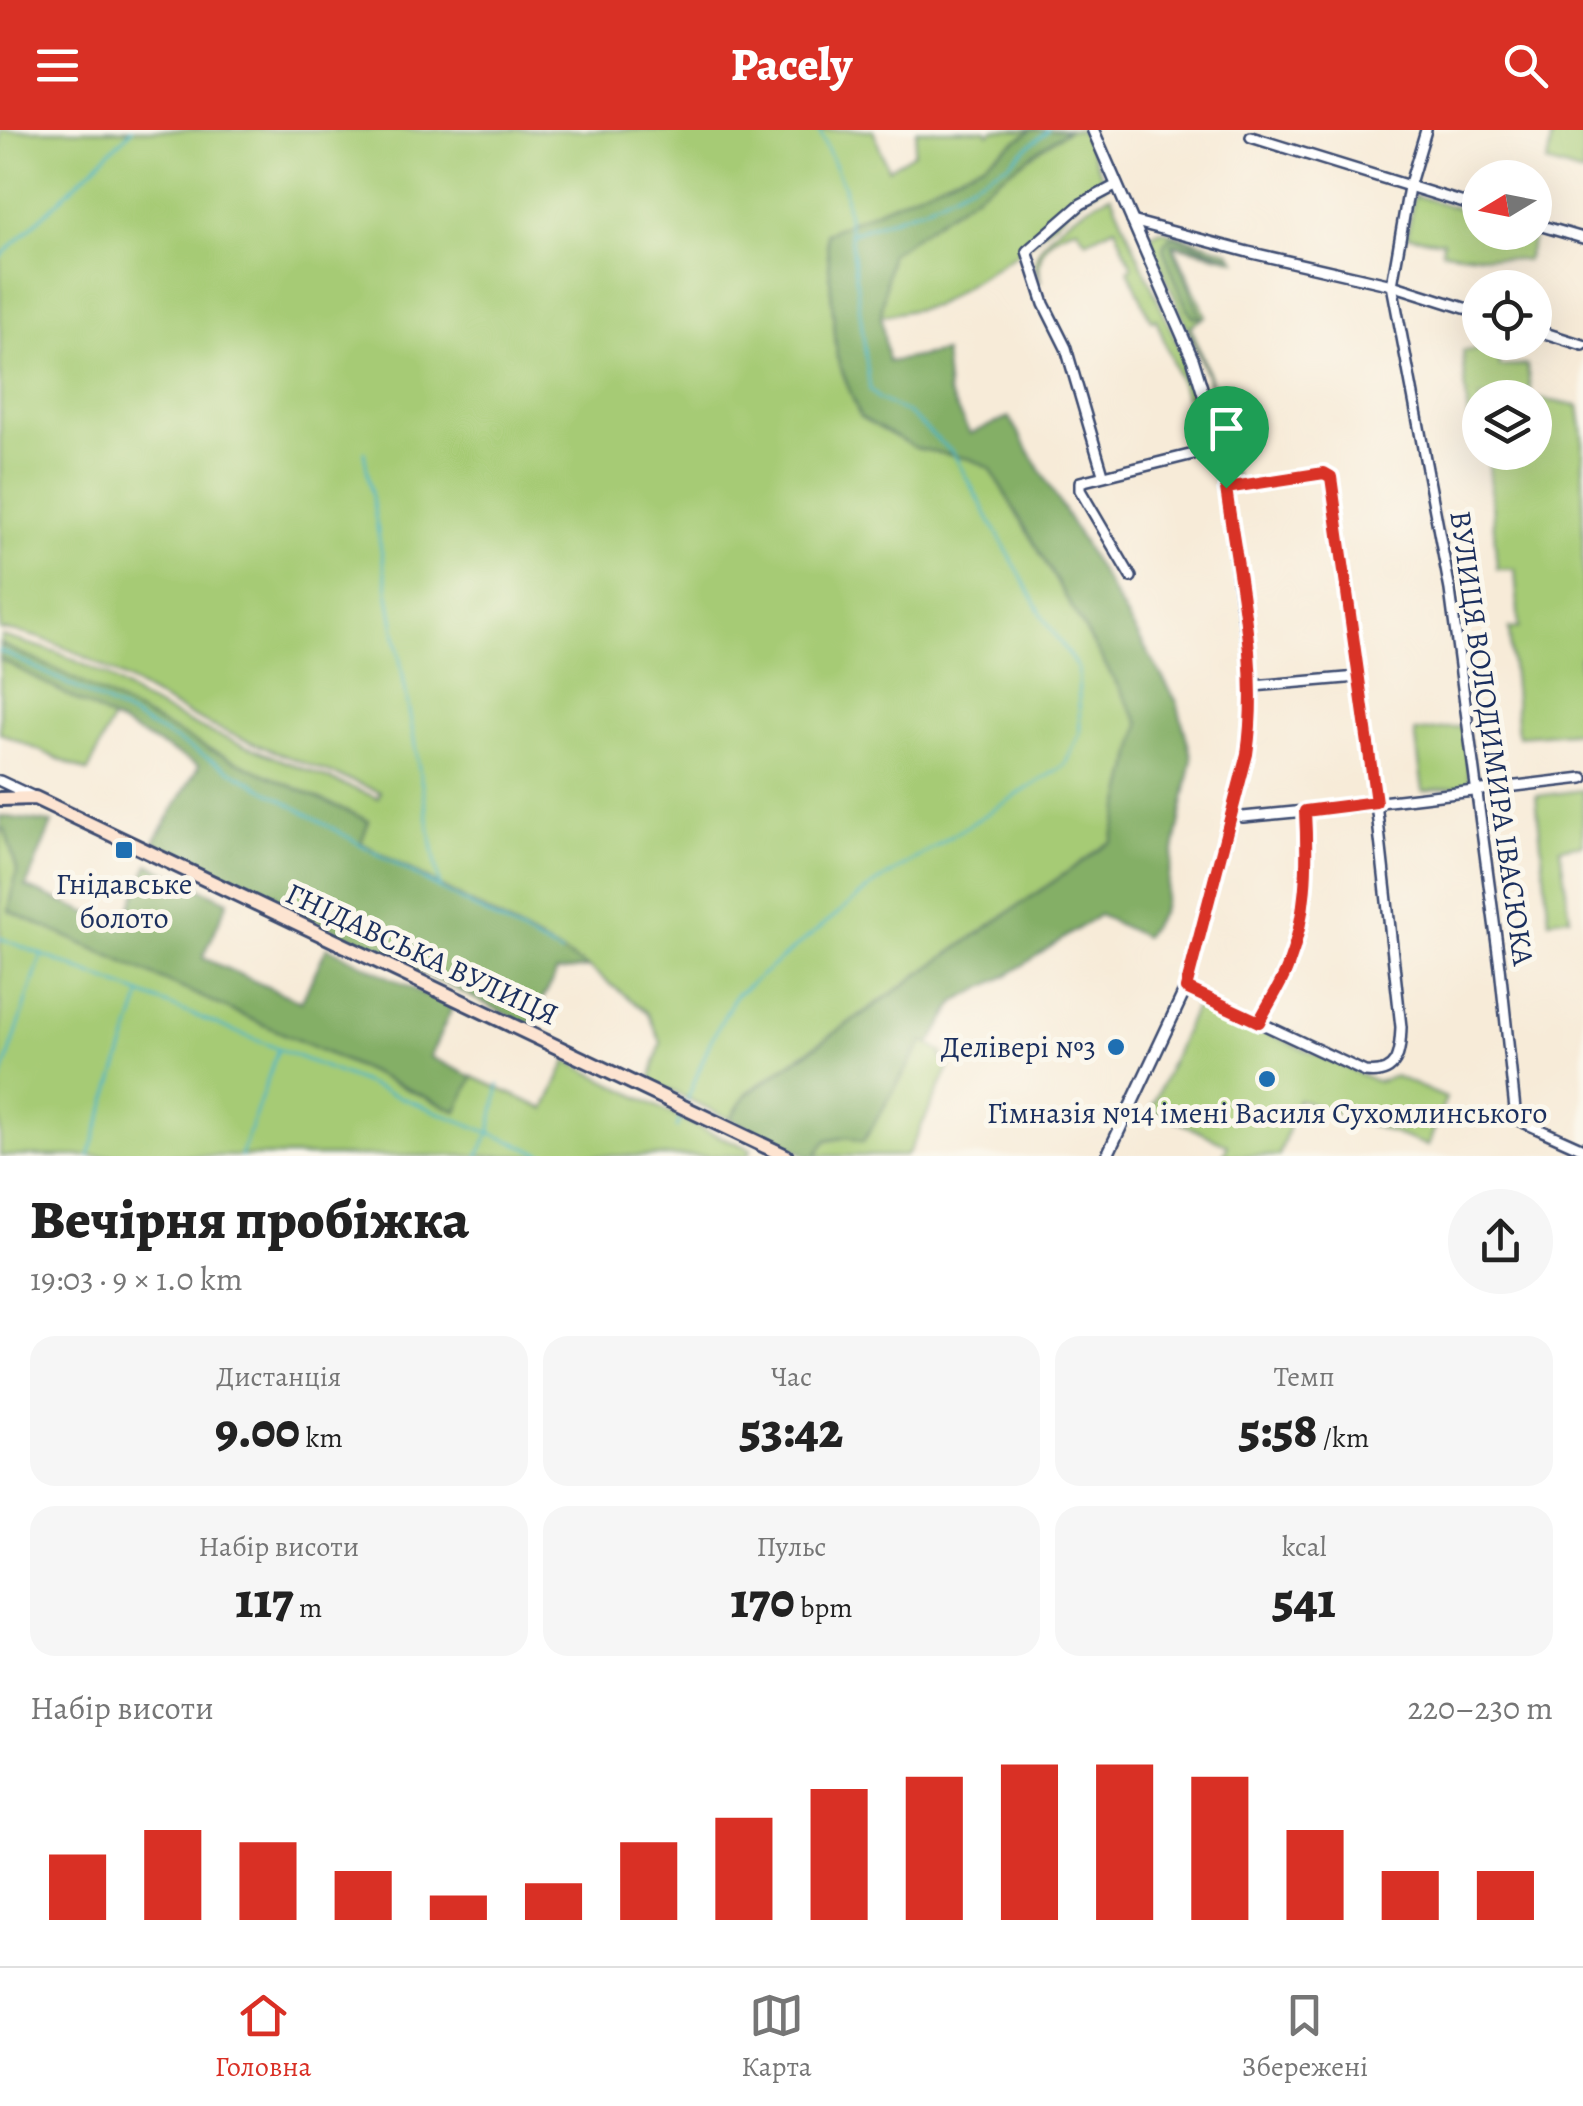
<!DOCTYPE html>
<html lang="uk">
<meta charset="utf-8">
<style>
body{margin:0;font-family:Alegreya,serif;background:#f6f6f6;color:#222;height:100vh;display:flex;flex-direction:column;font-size:38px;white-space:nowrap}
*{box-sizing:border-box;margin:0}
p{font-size:32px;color:#767676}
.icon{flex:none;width:55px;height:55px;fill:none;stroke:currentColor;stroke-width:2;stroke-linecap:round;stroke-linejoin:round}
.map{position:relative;height:1026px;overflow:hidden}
.side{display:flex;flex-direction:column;background:#fff;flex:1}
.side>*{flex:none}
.needle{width:65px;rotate:260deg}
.fabs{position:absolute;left:1462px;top:30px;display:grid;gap:20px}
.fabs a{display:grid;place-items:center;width:90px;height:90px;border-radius:50%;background:#fff;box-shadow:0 10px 40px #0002;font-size:50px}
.pin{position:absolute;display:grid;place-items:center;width:85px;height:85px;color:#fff;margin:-102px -42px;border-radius:50% 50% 50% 0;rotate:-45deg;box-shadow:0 0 10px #0007}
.pin .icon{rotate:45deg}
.round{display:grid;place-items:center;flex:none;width:105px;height:105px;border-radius:52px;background:#f6f6f6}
.summary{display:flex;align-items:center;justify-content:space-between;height:170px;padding:0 30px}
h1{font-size:55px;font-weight:800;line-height:75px}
.figures{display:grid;grid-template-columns:repeat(3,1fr);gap:15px;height:170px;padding:10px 30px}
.figures div{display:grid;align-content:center;border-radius:25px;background:#f6f6f6;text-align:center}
.figures b{font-size:50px;font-weight:800}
.figures small{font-size:28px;font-weight:400}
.figures p{font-size:28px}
.chart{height:280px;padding:20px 30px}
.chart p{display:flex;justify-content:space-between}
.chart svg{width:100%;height:180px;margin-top:10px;stroke:#d93025;stroke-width:6}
header{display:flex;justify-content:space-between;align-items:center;height:130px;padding:0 30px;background:#d93025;color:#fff;font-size:45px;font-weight:800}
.menu{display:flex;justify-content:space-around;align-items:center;height:140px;border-top:2px solid #e0e0e0;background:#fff;font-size:28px;color:#767676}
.menu a{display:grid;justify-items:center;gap:5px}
.menu .on{color:#d93025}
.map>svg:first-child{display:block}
.green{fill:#a6cb75;stroke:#607d6a;stroke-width:2.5}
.forest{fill:#84af66;stroke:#506f62;stroke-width:2.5}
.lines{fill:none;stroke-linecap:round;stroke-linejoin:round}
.stream{stroke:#4bb6c7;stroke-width:2.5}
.minor-casing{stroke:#3c4b70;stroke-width:14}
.tertiary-casing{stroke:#3c4b70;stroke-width:15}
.secondary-casing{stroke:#3c4b70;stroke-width:18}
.minor{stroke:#fff;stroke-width:9}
.tertiary{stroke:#fff;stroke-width:10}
.secondary{stroke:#fde4d1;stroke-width:12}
.route-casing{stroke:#fff;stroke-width:20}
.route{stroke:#d93025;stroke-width:12}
.poi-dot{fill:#1f6fb2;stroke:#fbf7ec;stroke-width:4}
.labels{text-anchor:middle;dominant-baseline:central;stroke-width:10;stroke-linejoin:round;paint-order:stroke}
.street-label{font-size:30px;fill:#1b2f5e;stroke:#fbf7ec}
.poi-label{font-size:30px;fill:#1b2f5e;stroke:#fbf7ec}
</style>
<header><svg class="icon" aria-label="menu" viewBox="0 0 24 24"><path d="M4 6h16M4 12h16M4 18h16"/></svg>Pacely<svg class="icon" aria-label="search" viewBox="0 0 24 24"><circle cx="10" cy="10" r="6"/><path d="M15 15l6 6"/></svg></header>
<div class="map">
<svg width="1583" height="1026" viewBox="0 0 1583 1026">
<rect width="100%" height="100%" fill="#fbf7ec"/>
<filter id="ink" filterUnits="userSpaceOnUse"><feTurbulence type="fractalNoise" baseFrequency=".01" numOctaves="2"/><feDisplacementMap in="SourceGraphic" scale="20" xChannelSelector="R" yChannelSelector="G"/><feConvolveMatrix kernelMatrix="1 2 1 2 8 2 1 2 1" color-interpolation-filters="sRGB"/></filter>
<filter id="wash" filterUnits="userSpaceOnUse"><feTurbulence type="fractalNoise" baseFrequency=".0048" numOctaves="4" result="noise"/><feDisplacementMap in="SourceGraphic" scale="40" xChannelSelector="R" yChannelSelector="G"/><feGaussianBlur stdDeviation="2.25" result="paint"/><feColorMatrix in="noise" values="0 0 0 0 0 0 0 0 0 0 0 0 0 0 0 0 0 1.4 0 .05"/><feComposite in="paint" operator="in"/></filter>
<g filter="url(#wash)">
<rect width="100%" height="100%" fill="#f7ebd8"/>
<!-- green -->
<g class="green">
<path d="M0 0H873L888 39 914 23 917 0H986L988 4 994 0H1032L982 34 826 103 837 228 860 287 916 318 970 329 990 338 1141 594 1112 711 747 963 730 989 650 951 661 912 647 882 589 838 360 712 369 691 208 619 55 539 0 514 2 506 57 522 106 545 139 568 205 600 378 668 380 662C323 640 264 619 208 594 144 566 70 505 0 500Z"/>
<path d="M1068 0H1081L1106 55 1079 71 1021 121 934 176 881 186 889 124Z"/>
<path d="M1553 0H1583V44L1547 33Z"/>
<path d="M1111 65 1184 229 1210 314 1204 316 1156 189 1151 190 1128 140 1132 137 1115 97 1086 111 1077 98C1047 104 1034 124 1041 153 1038 144 1034 138 1036 129 1041 103 1088 75 1111 65Z"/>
<path d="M1414 65 1480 85V102L1535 103 1526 131 1442 121 1443 111 1407 106Z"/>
<path d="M1162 100 1229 121 1236 130 1174 115 1206 186 1190 196 1209 245 1237 353 1234 352 1207 245 1151 111V104Z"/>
<path d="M1498 218 1500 237 1527 235 1531 267 1480 268V291L1468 292 1463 221Z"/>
<path d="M1535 268 1579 276 1583 307V526L1579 527 1583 601 1518 606 1509 499 1519 498 1515 439H1497L1488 323 1535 322Z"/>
<path d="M0 529 113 588 88 642 0 603Z"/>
<path d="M1463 596 1470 655 1423 661 1415 602Z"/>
<path d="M1583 660V714L1560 718 1570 787 1549 790 1536 666Z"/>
<path d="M0 699H5L17 740 10 781 456 981 473 947 545 979 567 931 704 1000 751 1019 748 1026H0Z"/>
<path d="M1197 872 1378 952 1395 946 1446 968 1428 1016 1298 969 1279 1026H1223L1228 1015 1151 979Z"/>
<path d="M923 911 943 923 941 928 951 934 909 1022 905 1026H815L826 1011 848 1007 863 1011Z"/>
</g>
<!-- forest -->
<g class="forest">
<path d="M1032 0H1068L890 124 881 186 888 232 944 222 948 263 970 304 1009 287 1177 572 1192 629 1162 782 1144 807 1099 785 1008 845 955 872 930 915 923 912 863 1012 848 1007 826 1011 815 1026H808L730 989 747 964 1112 711 1140 594 990 338 970 329 916 318 860 287 837 228 826 103 982 34Z"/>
<path d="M1171 106 1231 126 1172 113 1201 187 1194 188 1187 179 1163 120 1164 113Z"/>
<path d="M0 514 55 539 209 619 369 691 361 713 589 838 557 842 529 895 154 712 199 636 0 529Z"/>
<path d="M0 686 52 693 26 757 122 797 149 734 228 771 203 828 301 872 327 817 452 878 430 927 473 947 457 981 9 781 17 740 5 700 0 699Z"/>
</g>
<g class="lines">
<!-- stream -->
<g class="stream">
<path d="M852 103 926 77 1008 34 1048 0"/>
<path d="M0 127 132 0"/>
<path d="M364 322 440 759"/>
<path d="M0 521C193 610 372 727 561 824"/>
<path d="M0 808 548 1026"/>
<path d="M0 954 41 827"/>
<path d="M686 973 710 912 735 866 872 756 1065 635 1080 603 1078 539 1045 490 953 323 909 284 879 269 870 260 844 57 819 0"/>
<path d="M677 997 683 981"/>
<path d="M89 1026 141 866"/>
<path d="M241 1026 278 919"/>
<path d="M478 1026 490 1002 499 955"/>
</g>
</g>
</g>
<g filter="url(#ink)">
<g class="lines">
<defs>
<g id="minor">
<path d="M1426 0 1409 57 1392 155 1450 460 1500 837 1516 989 1583 1019"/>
<path d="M1251 7 1480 78"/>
<path d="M1132 91 1248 122 1392 155 1480 183"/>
<path d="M1535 94 1583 108"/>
<path d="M1535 200 1583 215"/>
<path d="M1103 344 1066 218 1044 174 1027 121 1081 74 1117 55"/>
<path d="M1131 447 1080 360V352L1218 318"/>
<path d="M1253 556 1358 547"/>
<path d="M0 651 32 666"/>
<path d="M1231 684 1243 687 1305 681 1583 648"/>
<path d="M1186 858 1365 942C1398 946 1400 924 1401 897L1376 673 1331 347 1324 343 1226 358"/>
<path d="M1259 892C1268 874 1281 855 1288 836 1307 786 1307 734 1305 681"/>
</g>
<path id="tertiary" d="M1093 0 1193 230 1208 279 1226 358 1253 556 1247 624 1186 858 1107 1026"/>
<path id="secondary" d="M0 669 35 668 786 1026"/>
</defs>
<!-- minor casing -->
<use href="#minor" class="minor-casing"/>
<!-- tertiary casing -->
<use href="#tertiary" class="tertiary-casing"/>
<!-- secondary casing -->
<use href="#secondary" class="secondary-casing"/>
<!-- minor -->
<use href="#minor" class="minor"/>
<!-- tertiary -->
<use href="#tertiary" class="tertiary"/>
<!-- secondary -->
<use href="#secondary" class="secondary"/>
</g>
</g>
<g class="lines" filter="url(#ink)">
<defs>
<path id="route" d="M1324 343 1331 347 1376 672 1305 681C1308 734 1307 786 1288 836 1281 856 1268 874 1259 892L1186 858 1247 624C1260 536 1238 446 1226 358Z"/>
</defs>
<!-- route casing -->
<use href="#route" class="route-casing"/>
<!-- route -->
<use href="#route" class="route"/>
</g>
<!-- markers -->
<g class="poi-dot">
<rect x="114" y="710" width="20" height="20" rx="5"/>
<circle cx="1116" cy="917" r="10"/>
<circle cx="1267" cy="949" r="10"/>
</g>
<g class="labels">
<!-- street labels -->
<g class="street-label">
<text transform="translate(1492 608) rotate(82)">ВУЛИЦЯ ВОЛОДИМИРА ІВАСЮКА</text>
<text transform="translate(422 824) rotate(25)">ГНІДАВСЬКА ВУЛИЦЯ</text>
</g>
<!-- poi labels -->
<g class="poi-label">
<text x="124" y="754">Гнідавське<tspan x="124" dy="34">болото</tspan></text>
<text x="1096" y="917" text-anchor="end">Делівері №3</text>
<text x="1267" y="983">Гімназія №14 імені Василя Сухомлинського</text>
</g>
</g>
</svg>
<div class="fabs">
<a><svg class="needle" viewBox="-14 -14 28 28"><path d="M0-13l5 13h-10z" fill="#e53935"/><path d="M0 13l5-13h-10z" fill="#767676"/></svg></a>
<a><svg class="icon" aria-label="locate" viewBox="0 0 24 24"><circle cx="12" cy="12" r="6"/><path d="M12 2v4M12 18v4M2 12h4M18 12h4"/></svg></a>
<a><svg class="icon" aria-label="layers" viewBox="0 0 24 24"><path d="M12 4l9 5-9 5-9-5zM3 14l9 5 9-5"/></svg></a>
</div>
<div class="pin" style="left:1226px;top:358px;background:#1e9e55"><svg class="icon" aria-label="arrive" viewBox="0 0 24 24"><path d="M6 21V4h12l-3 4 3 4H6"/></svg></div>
</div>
<section class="side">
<div class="summary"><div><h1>Вечірня пробіжка</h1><p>19:03 · 9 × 1.0 km</p></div><a class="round"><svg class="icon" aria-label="share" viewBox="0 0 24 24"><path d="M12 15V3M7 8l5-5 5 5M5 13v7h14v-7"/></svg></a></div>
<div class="figures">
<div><p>Дистанція</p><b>9.00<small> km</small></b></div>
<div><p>Час</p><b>53:42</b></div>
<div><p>Темп</p><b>5:58<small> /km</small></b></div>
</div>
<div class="figures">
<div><p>Набір висоти</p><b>117<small> m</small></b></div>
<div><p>Пульс</p><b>170<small> bpm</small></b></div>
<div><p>kcal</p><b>541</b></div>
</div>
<div class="chart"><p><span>Набір висоти</span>220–230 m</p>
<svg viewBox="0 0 160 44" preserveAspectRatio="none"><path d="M5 44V28M15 44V22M25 44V25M35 44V32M45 44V38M55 44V35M65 44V25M75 44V19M85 44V12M95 44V9M105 44V6M115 44V6M125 44V9M135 44V22M145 44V32M155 44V32"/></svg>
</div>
</section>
<nav class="menu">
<a class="on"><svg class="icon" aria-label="home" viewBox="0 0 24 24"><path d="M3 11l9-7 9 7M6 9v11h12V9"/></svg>Головна</a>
<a><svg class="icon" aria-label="map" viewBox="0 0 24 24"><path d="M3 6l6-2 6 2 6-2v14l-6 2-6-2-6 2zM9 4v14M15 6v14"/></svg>Карта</a>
<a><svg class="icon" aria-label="saved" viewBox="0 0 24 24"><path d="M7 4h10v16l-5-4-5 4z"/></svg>Збережені</a>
</nav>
